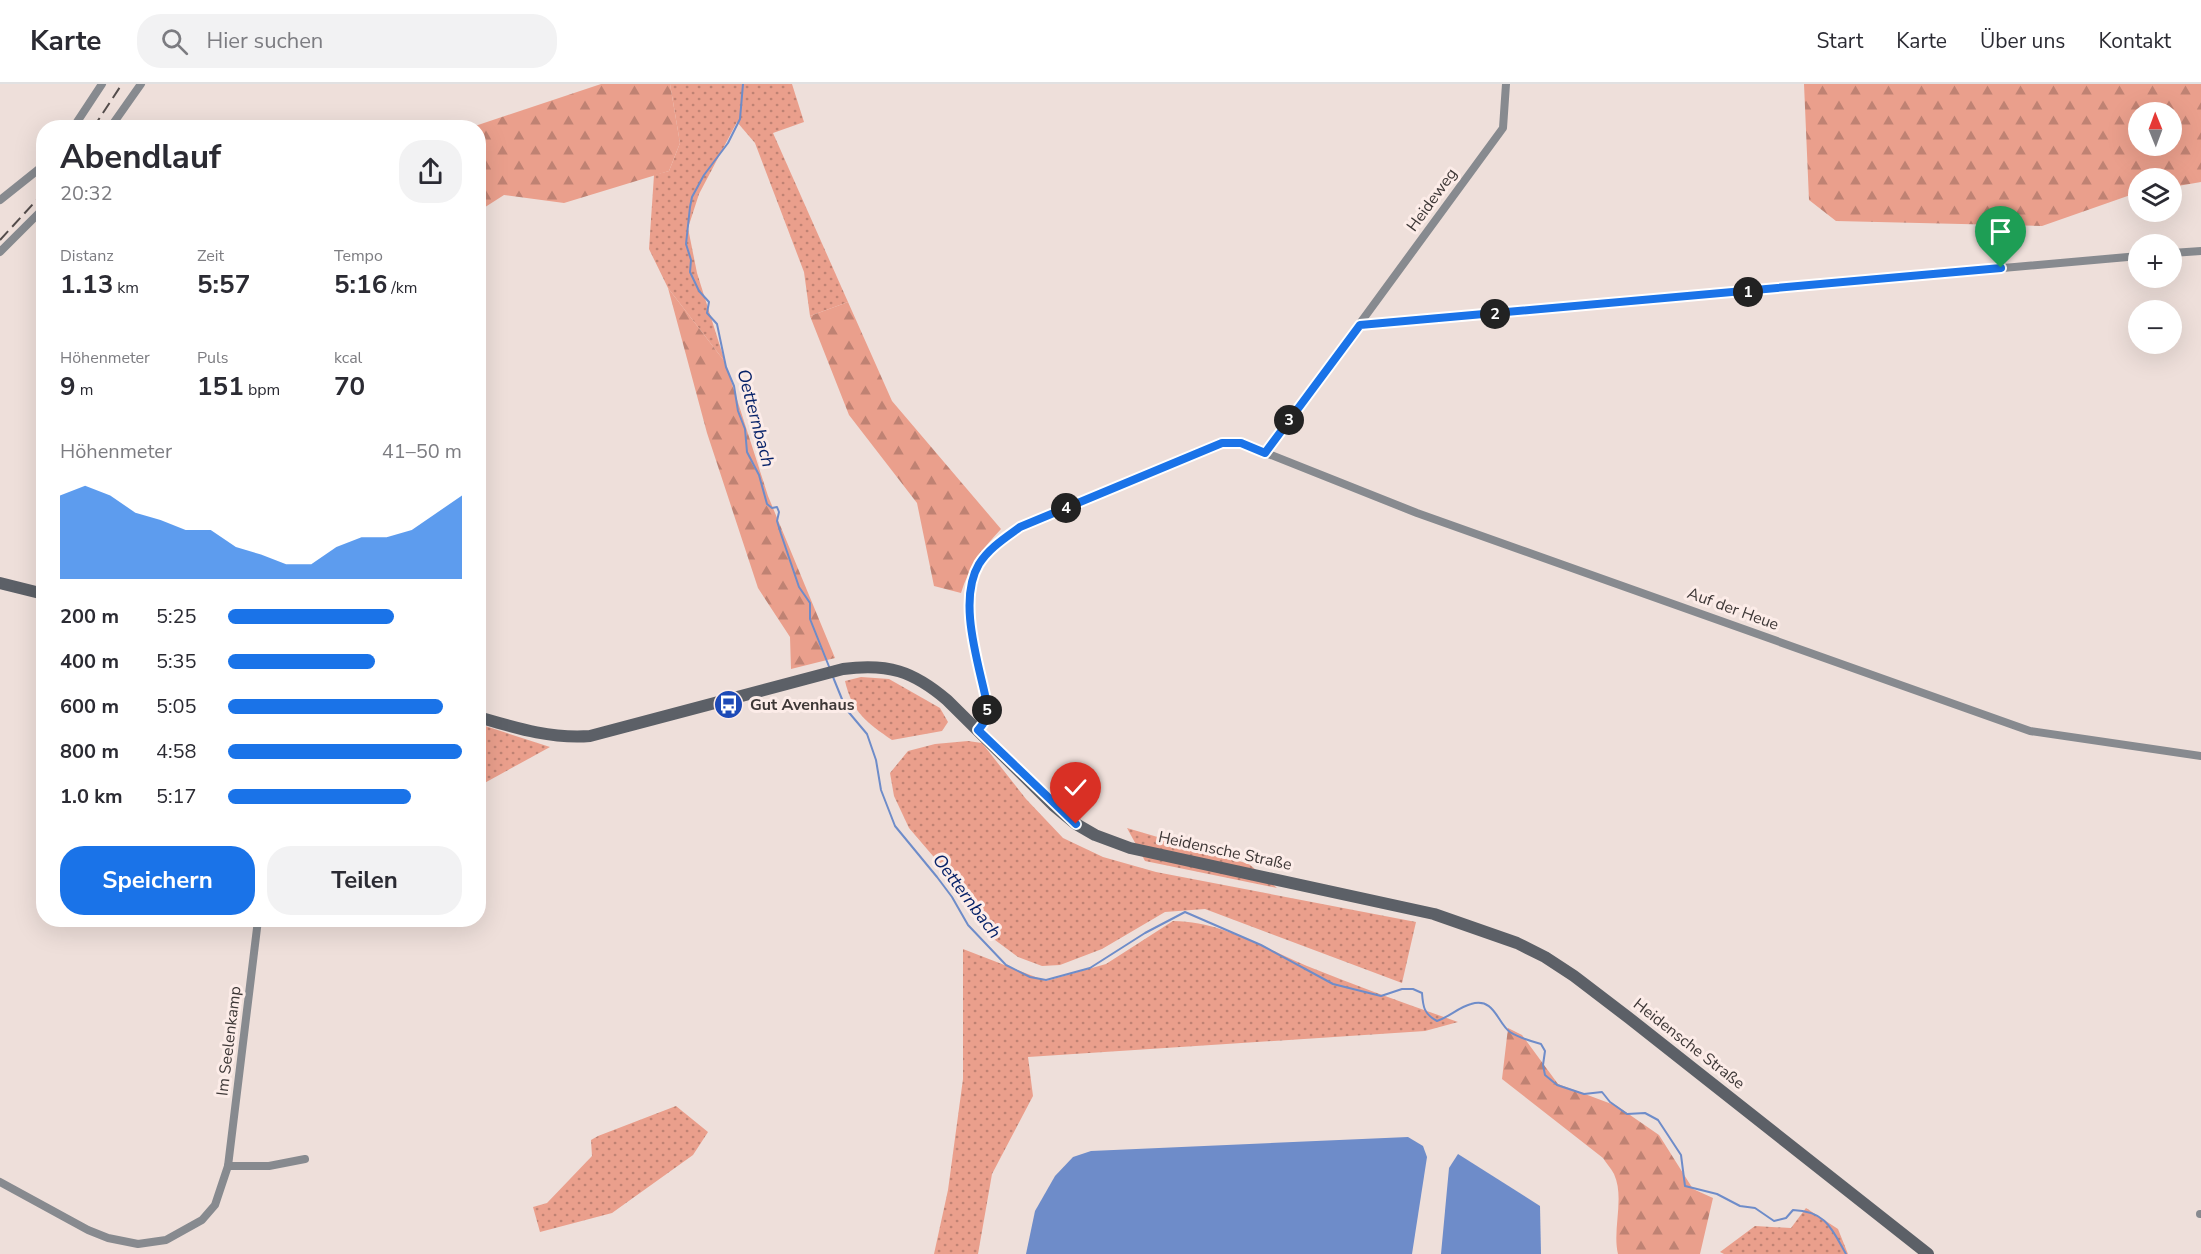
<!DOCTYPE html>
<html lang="de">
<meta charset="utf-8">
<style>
body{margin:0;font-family:"Nunito Sans",sans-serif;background:#f2f2f3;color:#2b2b33;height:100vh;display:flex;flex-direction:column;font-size:22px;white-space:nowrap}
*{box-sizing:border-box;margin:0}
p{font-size:20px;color:#7c7c81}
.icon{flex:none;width:33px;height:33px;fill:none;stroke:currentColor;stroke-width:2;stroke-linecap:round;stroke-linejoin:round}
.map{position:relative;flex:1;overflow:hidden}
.side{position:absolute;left:36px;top:36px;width:450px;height:807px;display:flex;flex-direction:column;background:#fff;border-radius:24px;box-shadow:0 6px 24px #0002}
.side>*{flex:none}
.needle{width:39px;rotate:359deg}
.fabs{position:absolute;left:2128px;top:18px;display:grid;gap:12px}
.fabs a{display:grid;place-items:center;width:54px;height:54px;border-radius:50%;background:#fff;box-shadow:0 6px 24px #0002;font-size:30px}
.pin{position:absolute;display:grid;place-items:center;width:51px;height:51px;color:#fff;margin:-62px -26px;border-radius:50% 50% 50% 0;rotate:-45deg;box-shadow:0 0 6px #0007}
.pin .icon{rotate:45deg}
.km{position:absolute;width:30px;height:30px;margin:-15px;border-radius:50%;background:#222;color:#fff;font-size:16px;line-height:30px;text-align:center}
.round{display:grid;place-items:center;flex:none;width:63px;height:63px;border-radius:24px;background:#f2f2f3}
.summary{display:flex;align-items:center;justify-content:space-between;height:102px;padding:0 24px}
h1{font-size:33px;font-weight:700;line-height:45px}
.metrics{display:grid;grid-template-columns:repeat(3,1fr);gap:9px;height:102px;padding:6px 24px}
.metrics div{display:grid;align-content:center}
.metrics b{font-size:26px;font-weight:700}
.metrics small{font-size:16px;font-weight:400}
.metrics p{font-size:16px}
.chart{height:168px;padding:12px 24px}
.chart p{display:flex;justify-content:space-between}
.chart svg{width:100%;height:108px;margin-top:6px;fill:#1a73e8;opacity:.7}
.cta{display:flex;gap:12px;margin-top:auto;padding:12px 24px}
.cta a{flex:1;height:69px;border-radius:24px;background:#1a73e8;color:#fff;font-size:24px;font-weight:700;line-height:69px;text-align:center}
.cta a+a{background:#f2f2f3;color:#2b2b33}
ul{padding:0 24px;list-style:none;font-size:20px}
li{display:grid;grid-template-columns:96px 72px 1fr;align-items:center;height:45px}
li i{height:15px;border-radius:8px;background:#1a73e8}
header{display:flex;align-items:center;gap:36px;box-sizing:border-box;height:84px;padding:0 30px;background:#fff;border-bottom:2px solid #e1e1e2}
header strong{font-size:28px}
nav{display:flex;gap:33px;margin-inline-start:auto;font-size:21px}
.search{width:420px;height:54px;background:#f2f2f3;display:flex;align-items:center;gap:15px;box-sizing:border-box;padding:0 21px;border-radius:24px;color:#7c7c81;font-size:22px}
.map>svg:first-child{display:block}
.grass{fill:url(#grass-dots)}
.forest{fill:url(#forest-firs);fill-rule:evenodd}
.water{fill:#6e8cc9}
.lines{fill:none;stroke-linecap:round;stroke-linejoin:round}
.stream{stroke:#6e8cc9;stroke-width:2}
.minor{stroke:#878a8f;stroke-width:8}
.secondary{stroke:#5c6067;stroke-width:12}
.rail{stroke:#544d4c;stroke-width:2;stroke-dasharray:12 6;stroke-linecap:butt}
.route-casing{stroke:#fff;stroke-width:12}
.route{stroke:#1a73e8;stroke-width:8}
.labels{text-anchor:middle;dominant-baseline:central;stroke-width:6;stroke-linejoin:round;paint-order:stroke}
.street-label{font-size:16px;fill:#3d3736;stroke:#fcece8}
.poi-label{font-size:16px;font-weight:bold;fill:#3d3736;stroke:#fcece8;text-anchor:start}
.water-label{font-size:18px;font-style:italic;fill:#072269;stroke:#fcece8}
</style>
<header>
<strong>Karte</strong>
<div class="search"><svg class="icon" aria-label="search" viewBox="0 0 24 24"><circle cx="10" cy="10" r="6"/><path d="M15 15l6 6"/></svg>Hier suchen</div>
<nav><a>Start</a><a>Karte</a><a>Über uns</a><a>Kontakt</a></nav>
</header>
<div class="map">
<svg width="2201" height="1170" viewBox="0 0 2201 1170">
<defs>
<pattern id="grass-dots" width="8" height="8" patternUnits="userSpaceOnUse" patternTransform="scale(1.5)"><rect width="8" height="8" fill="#ea9f8c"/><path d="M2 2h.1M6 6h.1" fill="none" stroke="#bf8273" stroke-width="1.8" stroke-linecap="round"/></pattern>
<pattern id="forest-firs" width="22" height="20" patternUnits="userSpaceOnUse" patternTransform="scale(1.5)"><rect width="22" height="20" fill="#ea9f8c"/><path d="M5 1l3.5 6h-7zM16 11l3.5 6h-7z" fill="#bf8273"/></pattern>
</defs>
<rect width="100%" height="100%" fill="#eedfda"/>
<!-- grass -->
<g class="grass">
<path d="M670 0H792L804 38 773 49 848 218 810 232 804 188 755 59 737 38 699 110 688 144 697 189 725 278 668 204 649 165 654 91 669 87 680 59Z"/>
<path d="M861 593 889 595 940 624 948 638 942 647 892 656C867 639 852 628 845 597Z"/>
<path d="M479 640 550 663 479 702Z"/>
<path d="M968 657 982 659 1026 715 1063 754 1103 773 1156 788 1416 838 1402 899 1205 825 1165 828 1102 865 1060 881 1042 882 1018 873 991 853 968 824 939 779 909 744 894 712 890 689 908 667 935 660Z"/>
<path d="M1127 744 1249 780 1277 804 1145 777Z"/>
<path d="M1173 837C1220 837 1264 864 1307 882 1356 902 1407 920 1458 938L1425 947 1028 973 1033 1012 992 1090 978 1170H934L948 1106 963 995V865L1046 897 1106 880Z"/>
<path d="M676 1022 708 1048 693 1071 612 1129 540 1148 533 1123 547 1119 592 1072 591 1056 598 1052Z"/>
<path d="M1806 1124 1838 1145 1848 1170H1724L1720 1168 1755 1142 1791 1144Z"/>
</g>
<!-- forest -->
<g class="forest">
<path d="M601 0H670L680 59 669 87 564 119 504 111 479 127 478 44 475 43V42Z"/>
<path d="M1804 0H2201V98L2172 103V94H2139V108L2042 142 1836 137 1809 116ZM2139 28H2172V62H2139Z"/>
<path d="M668 204 725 278 768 412 835 574 791 585 790 553 758 504 707 349Z"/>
<path d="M848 218 892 317 1001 445C983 464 969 483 961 509L934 502 917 419 849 331 810 232Z"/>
<path d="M1508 944 1522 951 1558 1000 1617 1022 1659 1051 1693 1105 1713 1114 1700 1170H1618C1612 1145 1625 1114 1614 1090 1611 1084 1606 1079 1603 1074L1502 995Z"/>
</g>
<!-- water -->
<g class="water">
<path d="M1408 1053 1423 1062 1427 1073 1412 1170H1026L1035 1127 1055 1092 1073 1073 1091 1067Z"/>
<path d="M1458 1070 1540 1122 1541 1170H1441L1449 1084Z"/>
</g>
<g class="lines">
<!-- stream -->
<g class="stream">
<path d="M743 0 740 35 728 59 704 91 692 113 690 123 686 160 691 176 690 188 699 207 709 218 707 229 717 240 726 283 734 302 738 327 745 345 747 368 759 391 767 420 772 424 777 423 779 428 777 437 781 450 799 503 810 519V535L830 585"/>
<path d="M833 593 846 625 867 650 876 676 881 706 895 742 937 793 952 813 968 841 1006 881 1030 893 1046 896 1090 884 1145 849 1185 828 1261 861 1333 900 1381 912 1402 905H1413L1422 909C1423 923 1424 930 1437 937 1449 933 1459 923 1471 920 1495 913 1497 939 1510 948 1519 954 1530 957 1541 960L1545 967 1543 981 1545 991 1557 1001 1584 1010 1602 1008 1610 1018 1627 1030 1645 1029 1658 1036 1681 1071 1685 1102 1717 1110 1740 1122 1755 1124 1774 1137 1786 1134 1793 1126C1826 1127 1832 1145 1846 1170"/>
</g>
<!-- minor -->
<g class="minor">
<path d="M73 44 102 0"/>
<path d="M110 44 141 0"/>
<path d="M0 116 44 81"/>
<path d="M0 168 44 124"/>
<path d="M2172 169 2201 167"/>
<path d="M1360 241 2139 172"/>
<path d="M1265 369 1503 44 1506 0"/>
<path d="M978 647C986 638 987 632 987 620L970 537 972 501 979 480 997 460 1020 443 1222 359H1241L1417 429 2030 647 2201 672"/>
<path d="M228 1082H269L305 1075"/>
<path d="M0 1098 88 1146 108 1154 138 1160 166 1156 202 1136 215 1121 228 1082 258 836"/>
<path d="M2200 1130H2201"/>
</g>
<!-- secondary -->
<g class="secondary">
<path d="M0 499 44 510"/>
<path d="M478 633C516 644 551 655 590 652L843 585C888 579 913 587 947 616L1053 721 1076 740 1095 751 1130 764 1434 830 1517 859 1545 873 1574 892 1629 934 1928 1170"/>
</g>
<!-- rail -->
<g class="rail">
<path d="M93 44 122 0"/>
<path d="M0 156 44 108"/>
</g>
</g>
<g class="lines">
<defs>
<path id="route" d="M1076 740 978 646C986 638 987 632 987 620 979 580 957 517 979 480 989 464 1005 454 1020 443L1222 359H1241L1265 369 1360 241 2001 184"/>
</defs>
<!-- route casing -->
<use href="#route" class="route-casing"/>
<!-- route -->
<use href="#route" class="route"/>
</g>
<!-- icons -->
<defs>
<symbol id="bus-disc" viewBox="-11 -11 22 22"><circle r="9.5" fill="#1d4ab7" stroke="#fcece8"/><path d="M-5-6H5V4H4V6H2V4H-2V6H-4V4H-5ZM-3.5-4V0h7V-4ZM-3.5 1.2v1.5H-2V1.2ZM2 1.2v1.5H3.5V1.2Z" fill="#fff"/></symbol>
</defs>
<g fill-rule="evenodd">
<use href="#bus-disc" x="712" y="604" width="33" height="33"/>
</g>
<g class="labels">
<!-- street labels -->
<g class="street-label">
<text transform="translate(1432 116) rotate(-54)">Heideweg</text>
<text transform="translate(1733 525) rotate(20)">Auf der Heue</text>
<text transform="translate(1225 767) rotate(12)">Heidensche Straße</text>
<text transform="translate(229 957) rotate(-83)">Im Seelenkamp</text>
<text transform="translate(1689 960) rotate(38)">Heidensche Straße</text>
</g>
<!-- poi labels -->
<g class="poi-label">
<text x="750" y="621">Gut Avenhaus</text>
</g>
<!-- water labels -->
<g class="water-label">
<text transform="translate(756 334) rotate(75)">Oetternbach</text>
<text transform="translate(967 812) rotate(53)">Oetternbach</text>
</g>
</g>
</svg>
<div class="fabs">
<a><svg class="needle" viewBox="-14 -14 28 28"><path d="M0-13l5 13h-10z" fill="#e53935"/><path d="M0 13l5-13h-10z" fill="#7c7c81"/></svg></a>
<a><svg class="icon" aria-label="layers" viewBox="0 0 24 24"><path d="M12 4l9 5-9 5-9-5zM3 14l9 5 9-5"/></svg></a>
<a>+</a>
<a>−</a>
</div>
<div class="pin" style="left:2001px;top:184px;background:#1e9e55"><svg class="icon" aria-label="arrive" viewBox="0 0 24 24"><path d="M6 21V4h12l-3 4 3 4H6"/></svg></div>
<div class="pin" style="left:1076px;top:740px;background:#d93025"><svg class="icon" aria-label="check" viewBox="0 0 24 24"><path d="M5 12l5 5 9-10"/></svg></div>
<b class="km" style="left:1748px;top:208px">1</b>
<b class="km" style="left:1495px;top:230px">2</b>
<b class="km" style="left:1289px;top:336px">3</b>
<b class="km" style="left:1066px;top:424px">4</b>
<b class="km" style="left:987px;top:626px">5</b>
<section class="side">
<div class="summary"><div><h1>Abendlauf</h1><p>20:32</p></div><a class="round"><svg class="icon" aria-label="share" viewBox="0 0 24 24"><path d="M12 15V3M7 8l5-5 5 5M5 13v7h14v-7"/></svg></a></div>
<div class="metrics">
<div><p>Distanz</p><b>1.13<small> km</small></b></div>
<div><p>Zeit</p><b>5:57</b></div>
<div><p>Tempo</p><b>5:16<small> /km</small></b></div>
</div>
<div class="metrics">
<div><p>Höhenmeter</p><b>9<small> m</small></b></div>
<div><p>Puls</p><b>151<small> bpm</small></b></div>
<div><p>kcal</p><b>70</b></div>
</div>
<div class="chart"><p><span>Höhenmeter</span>41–50 m</p>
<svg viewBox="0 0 160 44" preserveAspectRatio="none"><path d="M0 44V10L10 6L20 10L30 17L40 20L50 24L60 24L70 31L80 34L90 38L100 38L110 31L120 27L130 27L140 24L150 17L160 10V44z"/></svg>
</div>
<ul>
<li><b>200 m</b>5:25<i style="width:71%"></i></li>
<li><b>400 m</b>5:35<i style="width:63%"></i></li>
<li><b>600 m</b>5:05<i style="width:92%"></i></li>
<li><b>800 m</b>4:58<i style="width:100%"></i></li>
<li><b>1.0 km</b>5:17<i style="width:78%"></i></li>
</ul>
<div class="cta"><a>Speichern</a><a>Teilen</a></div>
</section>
</div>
